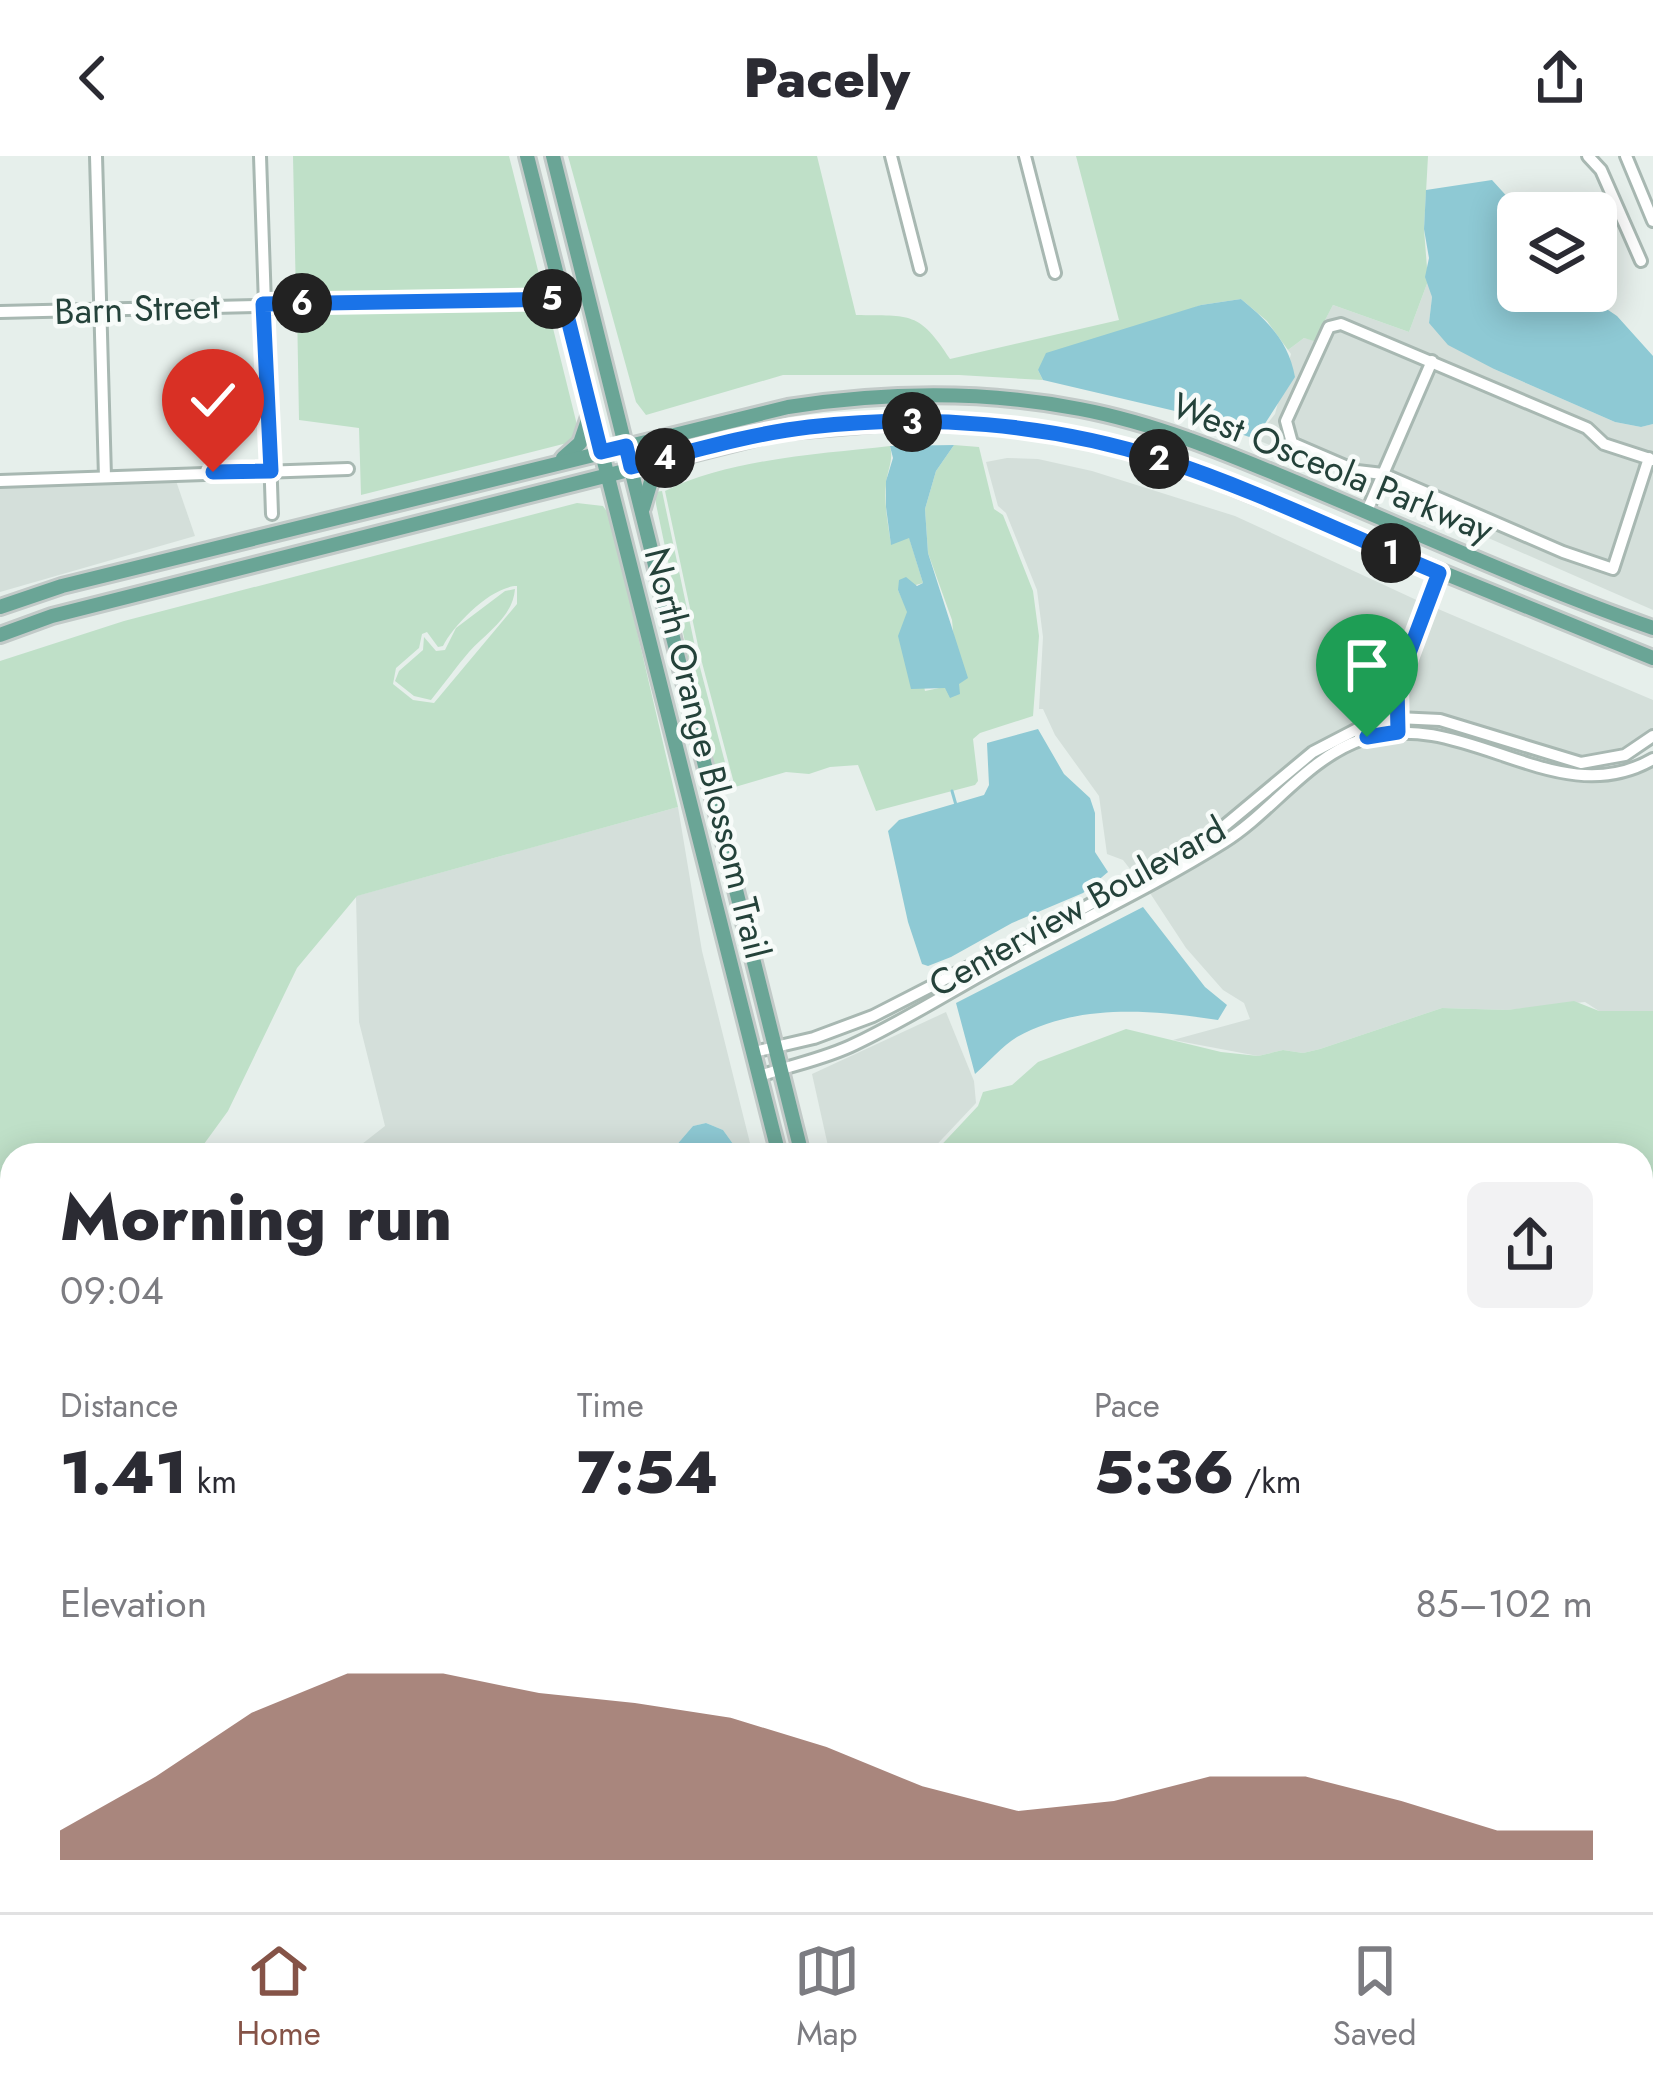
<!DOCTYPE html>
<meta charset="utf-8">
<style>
body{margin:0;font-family:Jost,sans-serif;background:#f2f2f3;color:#2b2b33;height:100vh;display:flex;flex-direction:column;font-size:45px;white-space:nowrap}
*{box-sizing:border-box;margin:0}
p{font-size:39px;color:#7c7c81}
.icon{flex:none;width:66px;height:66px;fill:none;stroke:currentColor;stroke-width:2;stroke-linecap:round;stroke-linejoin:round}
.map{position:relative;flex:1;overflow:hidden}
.side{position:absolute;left:0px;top:987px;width:1653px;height:771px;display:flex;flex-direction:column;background:#fff;border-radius:36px 36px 0 0;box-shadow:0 6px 30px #0003}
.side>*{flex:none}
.buttons{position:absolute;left:1497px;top:36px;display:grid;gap:24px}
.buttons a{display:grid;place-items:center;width:120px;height:120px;border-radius:18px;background:#fff;box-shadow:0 6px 30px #0003;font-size:60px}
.pin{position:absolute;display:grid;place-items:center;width:102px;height:102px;color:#fff;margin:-123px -51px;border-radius:50% 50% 50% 0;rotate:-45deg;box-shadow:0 0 12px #0007}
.pin .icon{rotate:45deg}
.km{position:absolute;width:60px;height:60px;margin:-30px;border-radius:50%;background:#222;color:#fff;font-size:33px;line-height:60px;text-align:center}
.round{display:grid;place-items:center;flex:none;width:126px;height:126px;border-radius:18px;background:#f2f2f3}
.overview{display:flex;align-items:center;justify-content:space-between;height:204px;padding:0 60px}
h1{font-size:66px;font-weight:800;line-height:90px}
.metrics{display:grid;grid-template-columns:repeat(3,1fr);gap:18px;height:204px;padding:12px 60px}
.metrics div{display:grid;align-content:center}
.metrics b{font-size:60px;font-weight:800}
.metrics small{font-size:33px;font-weight:400}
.metrics p{font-size:33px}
.chart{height:336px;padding:24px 60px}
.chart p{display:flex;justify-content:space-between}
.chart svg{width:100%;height:216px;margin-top:12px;fill:#855347;opacity:.7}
header{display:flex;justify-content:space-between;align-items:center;height:156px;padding:0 60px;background:#fff;font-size:54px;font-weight:800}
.menu{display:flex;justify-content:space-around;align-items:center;height:168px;border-top:3px solid #e1e1e2;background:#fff;font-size:33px;color:#7c7c81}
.menu a{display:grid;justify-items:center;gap:6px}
.menu .active{color:#855347}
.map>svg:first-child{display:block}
.built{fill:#d4dfda}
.green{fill:#bfe0c8;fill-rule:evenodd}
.water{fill:#8ec9d4}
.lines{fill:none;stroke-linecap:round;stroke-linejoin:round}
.stream{stroke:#8ec9d4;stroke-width:3}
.minor-casing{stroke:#a8b8b2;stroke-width:16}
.major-casing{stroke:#c2cac8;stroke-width:20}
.minor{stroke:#fff;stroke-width:10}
.major{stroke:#6aa596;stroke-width:14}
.route-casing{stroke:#fff;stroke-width:24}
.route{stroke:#1a73e8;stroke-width:15}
.labels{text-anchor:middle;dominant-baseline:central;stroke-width:9;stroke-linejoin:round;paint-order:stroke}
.street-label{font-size:36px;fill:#24423a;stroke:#f7fbf9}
</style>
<header><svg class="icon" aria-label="back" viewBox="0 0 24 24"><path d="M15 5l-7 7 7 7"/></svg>Pacely<svg class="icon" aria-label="share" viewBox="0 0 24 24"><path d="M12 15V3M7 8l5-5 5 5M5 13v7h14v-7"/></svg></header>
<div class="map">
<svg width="1653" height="1756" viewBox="0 0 1653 1756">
<rect width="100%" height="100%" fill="#e6efeb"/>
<!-- built -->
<g class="built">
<path d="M1428 125 1432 141 1429 167 1494 213 1615 266 1641 271 1653 268V299L1606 283 1588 267 1342 163H1333L1325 169 1283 263 1282 274 1291 292 1376 322 1372 331 1255 283 1275 258 1291 198 1288 194 1304 182 1314 184 1333 149 1409 176Z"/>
<path d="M1341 172 1426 208 1380 313 1357 310 1295 283 1291 267 1333 175Z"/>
<path d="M1434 211 1643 305 1610 407 1564 392 1389 316Z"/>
<path d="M1007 302 1038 303 1092 315 1235 360 1423 447 1393 527 1392 558 1333 578 1215 672 1134 718 1123 704 1107 698 1099 640 1055 579 1043 553H1039L1043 481 1037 434 1006 357 998 350 986 306Z"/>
<path d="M1653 309V454L1381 335 1385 324 1612 418Z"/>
<path d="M175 322 195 380 0 436V330Z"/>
<path d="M1431 450 1653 544V573L1623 594 1581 602 1441 559 1400 557 1402 531Z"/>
<path d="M1409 580 1447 584 1577 625H1612L1653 609V855H1599L1585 846 1507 854 1442 852 1320 893 1303 897 1283 894 1258 900 1173 884 1250 863 1244 847 1223 834 1186 792 1148 734 1238 683 1336 600 1369 586Z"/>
<path d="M678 651 702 795 753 999H741L723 974 706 967 693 970 668 999H348L385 970 359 866 356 740Z"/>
<path d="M946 856 974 925 976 947 927 999H830L812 918Z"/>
<path d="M154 1746H846L847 1748 824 1756H162Z"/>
</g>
<!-- green -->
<g class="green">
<path d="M293 0H509L544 138 296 142Z"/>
<path d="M568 0H817L856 159C911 160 919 155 950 203L1119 164 1076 0H1428L1424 73 1428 125 1409 176 1333 149 1314 185 1304 182 1288 194 1267 165 1241 143 1201 149 1038 214 1043 224 959 219H783L646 259 636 246Z"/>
<path d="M547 148 579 277 575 285 361 339 359 272 299 264 297 152Z"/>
<path d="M954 289 979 291 994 353 1003 359 1033 435 1039 480 1033 560 980 577 973 583 978 625 975 629 876 655 858 609 830 611 809 618 786 616 735 631 700 499 665 335C729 303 820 298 890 290 894 305 887 314 886 329 884 348 888 368 891 388L909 381 923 427 898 434 908 456 925 535 958 528 952 464 928 397 925 353 936 315Z"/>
<path d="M662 335 697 500 732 633 717 638 656 348 655 336Z"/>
<path d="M577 347 603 350 610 360 678 651 357 740 297 812 228 955 196 999H12V1182L5 1199 0 1303V505L124 465ZM517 430V448L434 547 413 544 393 528 396 512 419 492 422 478 427 476 438 491 443 490C454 468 492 430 517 430Z"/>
<path d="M515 433C513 461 486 477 469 496 456 511 444 528 431 544L414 540 395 525 399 515 423 494 424 481 436 495 445 494 456 472 505 435Z"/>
<path d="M1574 845 1599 855H1653V1568L1641 1571V999H932L978 950 983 936 1012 929 1038 906 1126 873 1221 896 1258 900 1283 894 1303 897 1320 893 1442 852 1507 854Z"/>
<path d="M12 1621V1746H154L162 1756H0V1641Z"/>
</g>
<!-- water -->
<g class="water">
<path d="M1492 24 1522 57H1518V135H1580L1617 160 1653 200V268L1641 271 1615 266 1494 213 1448 189 1429 167 1432 141 1425 121 1429 102 1424 73 1426 34Z"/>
<path d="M1241 143C1268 165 1289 186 1295 221L1255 283 1175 255 1043 224 1038 214 1046 197 1201 149Z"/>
<path d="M954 289 936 315 925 353 928 397 968 522 959 528 960 538 950 542 945 532 911 533 898 480 907 456 898 434 899 424 906 421 917 430 923 427 909 382 891 389 886 351V325L893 302 890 290Z"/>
<path d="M1038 573 1064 618 1090 642 1095 657V696L1108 716 1083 737 1012 767 951 801 928 810 922 808 908 766 888 675 899 664 984 639 989 629 987 587Z"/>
<path d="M1143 751 1205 831 1227 849 1218 864C1153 854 1078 847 1017 881 1002 890 988 907 975 918L956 847Z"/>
<path d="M706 967 723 974 741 999H668L693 970Z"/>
</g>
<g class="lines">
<!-- stream -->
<path class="stream" d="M952 635 956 649"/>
<defs>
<g id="minor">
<path d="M96 0 105 321"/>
<path d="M260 0 272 358"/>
<path d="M891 0 920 113"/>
<path d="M1025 0 1055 117"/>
<path d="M1588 0 1601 14 1641 105"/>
<path d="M1626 0 1653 65"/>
<path d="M0 156 563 143"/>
<path d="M1649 302 1613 413 1563 396 1383 318 1357 315 1292 287 1286 265 1329 171 1341 168 1587 272 1604 288 1653 304"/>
<path d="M0 325 348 313"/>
<path d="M1367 355 1432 205"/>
<path d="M1397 568V529L1439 417"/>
<path d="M754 896 814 882 873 860 1080 754 1217 676 1313 596 1363 570 1397 562 1440 564 1581 607 1625 599 1653 580"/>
<path d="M760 920C791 909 825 903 855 888 910 862 962 828 1015 800 1085 762 1157 728 1224 686 1272 656 1307 602 1363 583 1464 550 1557 659 1653 603"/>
<path d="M965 1756 1004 1746"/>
</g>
<g id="major">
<path d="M527 0 779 999"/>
<path d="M553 0 802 999"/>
<path d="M563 302 580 287 591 255"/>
<path d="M643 352 652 322 675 303"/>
<path d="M0 451 62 430 788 251C885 236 982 234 1080 253 1159 268 1231 299 1305 330 1420 378 1535 431 1653 472"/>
<path d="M0 479 52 460 779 276 885 267 969 268 1049 276 1124 293 1203 319 1653 502"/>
<path d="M1008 1746 1012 1756"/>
<path d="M1030 1746 1034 1756"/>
</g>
</defs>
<!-- minor casing -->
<use href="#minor" class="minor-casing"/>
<!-- major casing -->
<use href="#major" class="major-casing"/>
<!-- minor -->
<use href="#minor" class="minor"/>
<!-- major -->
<use href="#major" class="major"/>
</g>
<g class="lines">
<defs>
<path id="route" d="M213 316 271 315 263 148 563 143 601 296 626 290 631 311C689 296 749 278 809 271 926 258 1048 267 1161 303 1256 334 1347 379 1439 417L1397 529 1398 576 1367 581"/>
</defs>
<!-- route casing -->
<use href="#route" class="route-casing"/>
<!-- route -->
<use href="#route" class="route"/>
</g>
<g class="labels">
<!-- street labels -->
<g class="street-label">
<text transform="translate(137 152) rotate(-2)">Barn Street</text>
<text transform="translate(1333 311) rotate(22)">West Osceola Parkway</text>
<text transform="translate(708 597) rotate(76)">North Orange Blossom Trail</text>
<text transform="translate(1077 750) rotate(-29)">Centerview Boulevard</text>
</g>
</g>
</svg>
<div class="buttons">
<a><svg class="icon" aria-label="layers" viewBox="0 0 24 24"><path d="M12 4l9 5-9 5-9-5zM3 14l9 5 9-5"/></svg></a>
</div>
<div class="pin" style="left:1367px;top:581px;background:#1e9e55"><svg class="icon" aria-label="arrive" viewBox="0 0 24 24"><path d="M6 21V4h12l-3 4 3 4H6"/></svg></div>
<div class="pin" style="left:213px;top:316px;background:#d93025"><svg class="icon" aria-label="check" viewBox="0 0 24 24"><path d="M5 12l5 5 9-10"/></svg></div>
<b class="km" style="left:1391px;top:397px">1</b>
<b class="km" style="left:1159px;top:303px">2</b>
<b class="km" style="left:912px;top:266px">3</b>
<b class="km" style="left:665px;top:302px">4</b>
<b class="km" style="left:552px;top:143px">5</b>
<b class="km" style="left:302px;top:147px">6</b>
<section class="side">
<div class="overview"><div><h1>Morning run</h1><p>09:04</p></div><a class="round"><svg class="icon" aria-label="share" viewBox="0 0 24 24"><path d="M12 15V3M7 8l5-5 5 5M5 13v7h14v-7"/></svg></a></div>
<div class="metrics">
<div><p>Distance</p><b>1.41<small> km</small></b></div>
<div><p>Time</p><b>7:54</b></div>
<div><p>Pace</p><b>5:36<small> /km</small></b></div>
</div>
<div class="chart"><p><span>Elevation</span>85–102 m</p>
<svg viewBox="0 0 160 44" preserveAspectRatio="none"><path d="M0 44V38L10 27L20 14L30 6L40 6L50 10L60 12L70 15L80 21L90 29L100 34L110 32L120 27L130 27L140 32L150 38L160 38V44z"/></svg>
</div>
</section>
</div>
<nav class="menu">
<a class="active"><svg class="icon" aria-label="home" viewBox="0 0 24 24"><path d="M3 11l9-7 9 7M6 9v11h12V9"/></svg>Home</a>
<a><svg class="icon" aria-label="map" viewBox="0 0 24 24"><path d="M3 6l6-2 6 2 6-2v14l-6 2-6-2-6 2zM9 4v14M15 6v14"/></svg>Map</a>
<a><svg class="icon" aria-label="saved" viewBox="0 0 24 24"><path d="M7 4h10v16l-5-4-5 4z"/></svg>Saved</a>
</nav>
